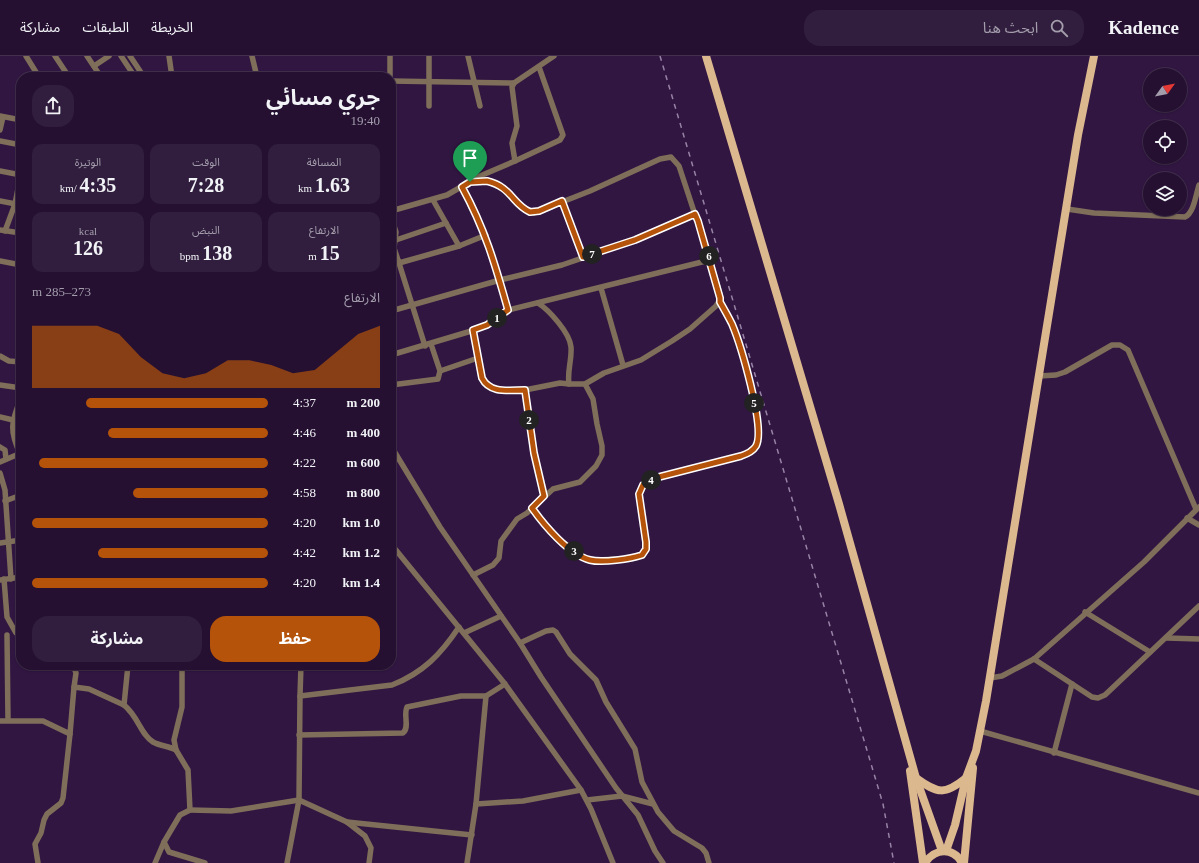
<!DOCTYPE html>
<html lang="ar">
<meta charset="utf-8">
<style>
body{margin:0;font-family:"Times New Roman","Noto Sans Arabic",serif;background:#311e3e;color:#f1f3f6;direction:rtl;height:100vh;display:flex;flex-direction:column;font-size:15px;white-space:nowrap}
*{box-sizing:border-box;margin:0}
p{font-size:13px;color:#a39dac}
.icon{flex:none;width:22px;height:22px;fill:none;stroke:currentColor;stroke-width:2;stroke-linecap:round;stroke-linejoin:round}
.map{position:relative;flex:1;overflow:hidden;direction:ltr}
.sheet{position:absolute;left:16px;top:16px;width:380px;height:598px;display:flex;flex-direction:column;background:#251032;border-radius:16px;box-shadow:0 1px 3px #0004,0 0 0 1px #42304d;direction:rtl}
.sheet>*{flex:none}
.needle{width:26px;rotate:57deg}
.fabs{position:absolute;left:1143px;top:12px;display:grid;gap:8px}
.fabs a{display:grid;place-items:center;width:44px;height:44px;border-radius:50%;background:#251032;box-shadow:0 1px 3px #0004,0 0 0 1px #42304d;font-size:20px}
.pin{position:absolute;display:grid;place-items:center;width:34px;height:34px;color:#fff;margin:-41px -17px;border-radius:50% 50% 50% 0;rotate:-45deg;box-shadow:0 0 4px #0007}
.pin .icon{rotate:45deg}
.km{position:absolute;width:20px;height:20px;margin:-10px;border-radius:50%;background:#222;color:#fff;font-size:11px;line-height:20px;text-align:center}
.round{display:grid;place-items:center;flex:none;width:42px;height:42px;border-radius:16px;background:#311e3e}
.summary{display:flex;align-items:center;justify-content:space-between;height:68px;padding:0 16px}
h1{font-size:22px;font-weight:700;line-height:30px}
.metrics{display:grid;grid-template-columns:repeat(3,1fr);gap:6px;height:68px;padding:4px 16px}
.metrics div{display:grid;align-content:center;border-radius:10px;background:#311e3e;text-align:center}
.metrics b{font-size:20px;font-weight:700}
.metrics small{font-size:11px;font-weight:400}
.metrics p{font-size:11px}
.chart{height:112px;padding:8px 16px}
.chart p{display:flex;justify-content:space-between}
.chart svg{width:100%;height:72px;margin-top:4px;fill:#b45309;opacity:.7}
.action{display:flex;gap:8px;margin-top:auto;padding:8px 16px}
.action a{flex:1;height:46px;border-radius:16px;background:#b45309;color:#fff;font-size:16px;font-weight:700;line-height:46px;text-align:center}
.action a+a{background:#311e3e;color:#f1f3f6}
ul{padding:0 16px;list-style:none;font-size:13px}
li{display:grid;grid-template-columns:64px 48px 1fr;align-items:center;height:30px}
li i{height:10px;border-radius:5px;background:#b45309}
header{display:flex;align-items:center;gap:24px;box-sizing:border-box;height:56px;padding:0 20px;background:#251032;border-bottom:1px solid #42304d}
header strong{font-size:19px}
nav{display:flex;gap:22px;margin-inline-start:auto;font-size:14px}
.search{width:280px;height:36px;background:#311e3e;display:flex;align-items:center;gap:10px;box-sizing:border-box;padding:0 14px;border-radius:16px;color:#a39dac;font-size:15px}
.map>svg:first-child{display:block}
.lines{fill:none;stroke-linecap:round;stroke-linejoin:round}
.street{stroke:#7f6e5a;stroke-width:5.5}
.primary{stroke:#dcb88e;stroke-width:8}
.rail{stroke:#9783a5;stroke-width:1.5;stroke-dasharray:5 5;stroke-linecap:butt}
.route-casing{stroke:#fff;stroke-width:8}
.route{stroke:#b45309;stroke-width:5}
</style>
<header>
<strong>Kadence</strong>
<div class="search"><svg class="icon" aria-label="search" viewBox="0 0 24 24"><circle cx="10" cy="10" r="6"/><path d="M15 15l6 6"/></svg>ابحث هنا</div>
<nav><a>الخريطة</a><a>الطبقات</a><a>مشاركة</a></nav>
</header>
<div class="map">
<svg width="1199" height="807" viewBox="0 0 1199 807">
<rect width="100%" height="100%" fill="#311642"/>
<g class="lines">
<!-- street -->
<g class="street">
<path d="M26 0 39 21"/>
<path d="M55 0 69 21"/>
<path d="M87 0 101 21"/>
<path d="M121 0 135 21"/>
<path d="M130 0 144 21"/>
<path d="M169 0 172 21"/>
<path d="M252 0 257 21"/>
<path d="M390 0V21"/>
<path d="M468 0 480 50"/>
<path d="M94 10 109 0"/>
<path d="M391 25 514 27"/>
<path d="M391 37 392 49"/>
<path d="M429 50V0"/>
<path d="M0 60 21 64"/>
<path d="M0 74 3 61"/>
<path d="M0 85 21 89"/>
<path d="M515 105 560 84 563 79 539 11"/>
<path d="M0 115 21 119"/>
<path d="M470 126C478 126 487 124 495 127 511 132 518 156 534 157L590 135 660 103 671 101 679 110 710 204 508 254"/>
<path d="M462 131C478 161 490 191 500 224L562 209 635 184 695 158"/>
<path d="M433 144 459 190"/>
<path d="M0 145 21 149"/>
<path d="M562 145 583 201"/>
<path d="M1067 153 1094 157 1185 161C1194 157 1196 138 1199 129"/>
<path d="M391 155 447 139 480 120 515 105 512 87 517 70 512 31 514 27 554 0"/>
<path d="M391 160 396 176 394 192 399 207 459 190 486 179"/>
<path d="M0 174 21 177"/>
<path d="M5 175 15 148 21 117"/>
<path d="M19 177 21 167"/>
<path d="M393 185 446 167"/>
<path d="M0 205 21 209"/>
<path d="M399 207 425 290"/>
<path d="M601 232 623 309"/>
<path d="M391 255 500 224 508 254 487 269 478 273 391 299"/>
<path d="M473 274 481 322C490 338 509 334 525 334"/>
<path d="M0 300 9 305 21 306"/>
<path d="M440 315 478 302"/>
<path d="M1039 320 1056 319 1065 316 1112 289H1120L1128 294 1196 453"/>
<path d="M585 328 604 317 641 304 672 285 690 273 716 250 721 242 710 204"/>
<path d="M0 329 21 332"/>
<path d="M391 329 438 323 440 315 431 288"/>
<path d="M21 342C11 366 9 375 21 400"/>
<path d="M0 361 13 364"/>
<path d="M391 390 440 471 520 587 541 621 616 732 638 759 655 795 663 807"/>
<path d="M0 391 5 394 6 403"/>
<path d="M0 406 21 397"/>
<path d="M0 417 5 434 11 523"/>
<path d="M544 440 534 397 525 334 560 327 569 328"/>
<path d="M5 445 21 439"/>
<path d="M532 452 553 479 584 501 591 504H598L635 502 642 499 646 493 639 438 643 429 655 422 741 400C747 398 753 395 756 390 766 372 740 287 732 268 728 260 724 253 720 246"/>
<path d="M1187 462 1199 469"/>
<path d="M0 487 21 484"/>
<path d="M391 488 505 628 581 734 591 753 613 807"/>
<path d="M473 519 493 509 499 502 501 485 517 463 527 457 553 433 580 426 596 410 602 399V390L597 368 593 343 585 328H569C567 315 572 304 571 291 570 277 549 254 538 247"/>
<path d="M4 523 7 561 16 577 21 576"/>
<path d="M0 524 21 521"/>
<path d="M1085 556 1150 596"/>
<path d="M464 577 501 560"/>
<path d="M7 579 8 664"/>
<path d="M1167 582 1199 583"/>
<path d="M520 587 546 575 553 574 556 576 570 598 596 624 606 646 635 693 642 726 658 756 674 775 702 792 706 797 709 807"/>
<path d="M1034 603 1092 641 1098 642 1105 639 1199 550"/>
<path d="M73 609 76 617 74 631 89 633 124 649"/>
<path d="M128 609 124 649C138 660 141 679 153 686 160 690 169 690 176 694"/>
<path d="M182 609V651L174 684 176 694 188 714 190 754 180 759 164 786 169 796 205 807"/>
<path d="M990 622 1002 620 1034 603 1144 506 1199 451"/>
<path d="M300 640 301 609"/>
<path d="M0 665H43L70 678 74 631"/>
<path d="M980 675 1199 737"/>
<path d="M299 679 403 677C410 671 403 659 407 651L461 640H486L505 628"/>
<path d="M1054 697 1072 628"/>
<path d="M587 744 622 740 653 748"/>
<path d="M476 748 523 745 581 734"/>
<path d="M190 754 231 755 299 744 347 766 365 780 371 792 369 807"/>
<path d="M347 766 472 779"/>
<path d="M38 807 35 788 41 777 44 764 47 758 61 747 63 742 70 678"/>
<path d="M155 807 164 786"/>
<path d="M287 807 299 744 300 640 392 629C423 617 441 598 459 571"/>
<path d="M467 807 476 748 486 640"/>
</g>
<!-- primary -->
<g class="primary">
<path d="M706 0 839 448 916 722 942 795"/>
<path d="M910 715 923 807"/>
<path d="M916 722C938 738 945 739 966 722"/>
<path d="M946 795 955 769 966 722 976 695 986 645 1078 79 1094 0"/>
<path d="M925 807C935 792 953 791 962 807"/>
<path d="M964 807 973 712"/>
</g>
<!-- rail -->
<path class="rail" d="M660 0 883 748 894 807"/>
</g>
<g class="lines">
<defs>
<path id="route" d="M487 125C512 131 512 148 530 156L539 155 562 145 583 201 635 184 695 158 698 165 720 242V246C724 253 728 260 732 268 740 287 766 372 756 390 753 395 747 398 741 400L655 422 643 429 639 438 646 486V493L642 499C631 503 602 507 590 504 569 499 544 469 532 452L544 440 534 397 525 334C509 334 490 338 482 322L473 274 487 269 508 254C495 208 485 173 462 131L470 126Z"/>
</defs>
<!-- route casing -->
<use href="#route" class="route-casing"/>
<!-- route -->
<use href="#route" class="route"/>
</g>
</svg>
<div class="fabs">
<a><svg class="needle" viewBox="-14 -14 28 28"><path d="M0-13l5 13h-10z" fill="#e53935"/><path d="M0 13l5-13h-10z" fill="#a39dac"/></svg></a>
<a><svg class="icon" aria-label="locate" viewBox="0 0 24 24"><circle cx="12" cy="12" r="6"/><path d="M12 2v4M12 18v4M2 12h4M18 12h4"/></svg></a>
<a><svg class="icon" aria-label="layers" viewBox="0 0 24 24"><path d="M12 4l9 5-9 5-9-5zM3 14l9 5 9-5"/></svg></a>
</div>
<div class="pin" style="left:470px;top:126px;background:#1e9e55"><svg class="icon" aria-label="arrive" viewBox="0 0 24 24"><path d="M6 21V4h12l-3 4 3 4H6"/></svg></div>
<b class="km" style="left:497px;top:262px">1</b>
<b class="km" style="left:529px;top:364px">2</b>
<b class="km" style="left:574px;top:495px">3</b>
<b class="km" style="left:651px;top:424px">4</b>
<b class="km" style="left:754px;top:347px">5</b>
<b class="km" style="left:709px;top:200px">6</b>
<b class="km" style="left:592px;top:198px">7</b>
<section class="sheet">
<div class="summary"><div><h1>جري مسائي</h1><p>19:40</p></div><a class="round"><svg class="icon" aria-label="share" viewBox="0 0 24 24"><path d="M12 15V3M7 8l5-5 5 5M5 13v7h14v-7"/></svg></a></div>
<div class="metrics">
<div><p>المسافة</p><b>1.63<small> km</small></b></div>
<div><p>الوقت</p><b>7:28</b></div>
<div><p>الوتيرة</p><b>4:35<small> /km</small></b></div>
</div>
<div class="metrics">
<div><p>الارتفاع</p><b>15<small> m</small></b></div>
<div><p>النبض</p><b>138<small> bpm</small></b></div>
<div><p>kcal</p><b>126</b></div>
</div>
<div class="chart"><p><span>الارتفاع</span>273–285 m</p>
<svg viewBox="0 0 160 44" preserveAspectRatio="none"><path d="M0 44V6L10 6L20 6L30 6L40 11L50 25L60 35L70 38L80 35L90 27L100 27L110 30L120 35L130 33L140 22L150 11L160 6V44z"/></svg>
</div>
<ul>
<li><b>200 m</b>4:37<i style="width:77%"></i></li>
<li><b>400 m</b>4:46<i style="width:68%"></i></li>
<li><b>600 m</b>4:22<i style="width:97%"></i></li>
<li><b>800 m</b>4:58<i style="width:57%"></i></li>
<li><b>1.0 km</b>4:20<i style="width:100%"></i></li>
<li><b>1.2 km</b>4:42<i style="width:72%"></i></li>
<li><b>1.4 km</b>4:20<i style="width:100%"></i></li>
</ul>
<div class="action"><a>حفظ</a><a>مشاركة</a></div>
</section>
</div>
